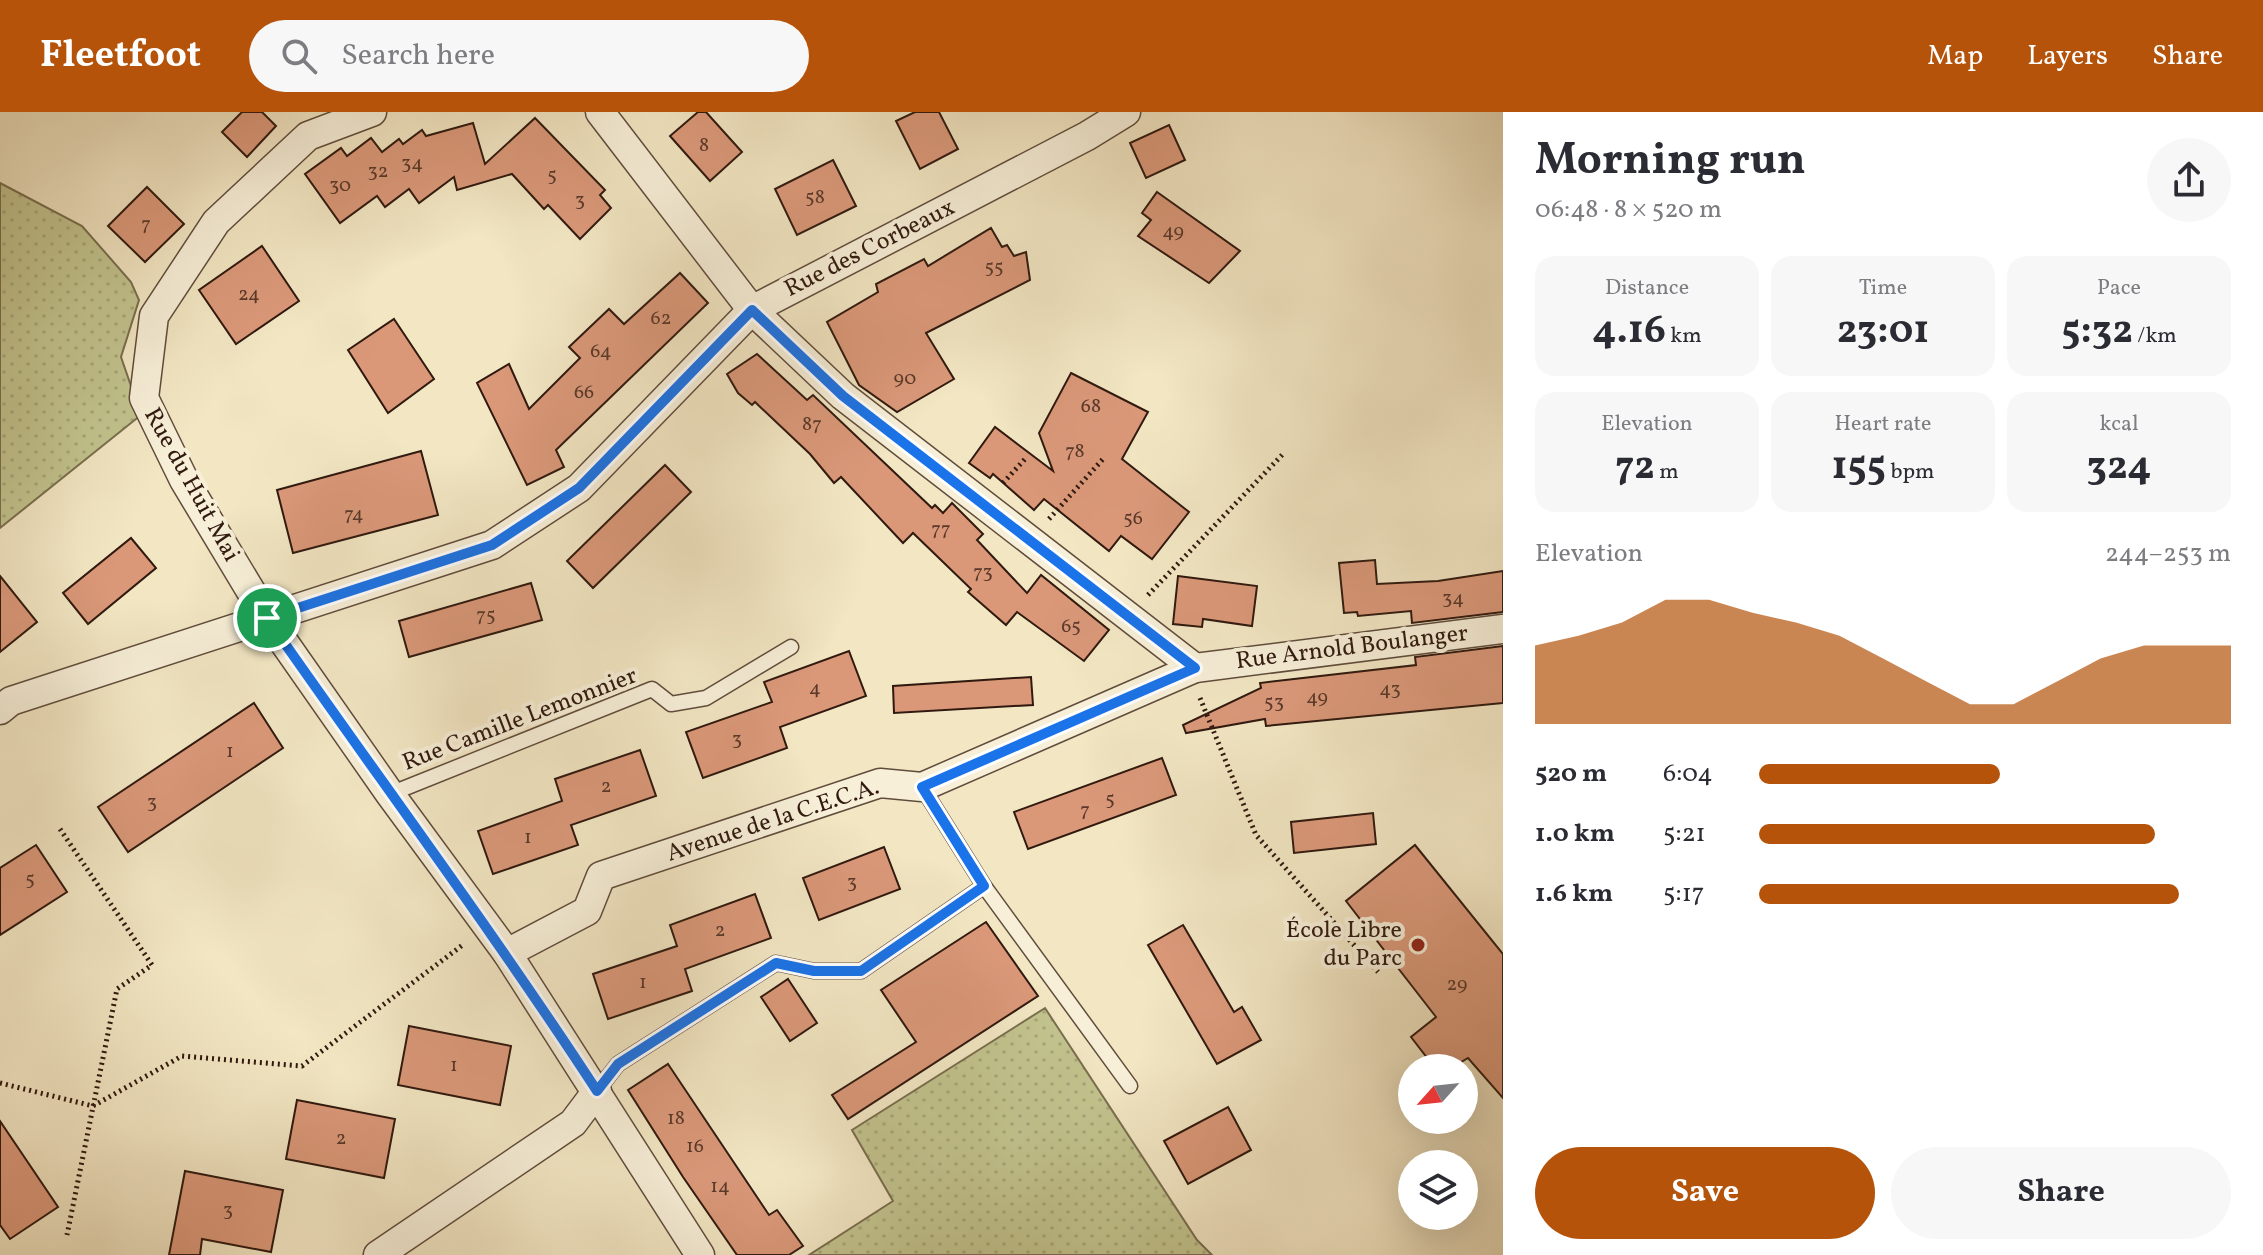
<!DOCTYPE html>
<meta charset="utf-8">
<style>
body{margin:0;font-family:Vollkorn,serif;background:#f7f7f7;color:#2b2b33;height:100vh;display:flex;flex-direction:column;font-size:30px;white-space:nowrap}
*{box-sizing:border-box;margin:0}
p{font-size:26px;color:#7c7c81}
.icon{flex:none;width:44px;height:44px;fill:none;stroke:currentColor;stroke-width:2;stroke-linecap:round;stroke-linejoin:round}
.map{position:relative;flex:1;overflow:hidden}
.drawer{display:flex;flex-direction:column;background:#fff;width:760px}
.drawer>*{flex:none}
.needle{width:52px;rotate:243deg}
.fabs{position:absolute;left:1398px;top:942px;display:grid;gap:16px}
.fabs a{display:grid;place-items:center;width:80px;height:80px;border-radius:50%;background:#fff;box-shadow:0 8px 32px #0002;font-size:40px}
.pin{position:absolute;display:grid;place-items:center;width:68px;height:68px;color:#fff;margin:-34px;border:4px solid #fff;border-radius:50%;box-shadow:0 2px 8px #0007}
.round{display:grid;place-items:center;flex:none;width:84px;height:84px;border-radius:42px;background:#f7f7f7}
.summary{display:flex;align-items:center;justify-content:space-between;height:136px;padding:0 32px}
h1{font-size:44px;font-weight:700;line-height:60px}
.metrics{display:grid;grid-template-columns:repeat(3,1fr);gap:12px;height:136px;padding:8px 32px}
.metrics div{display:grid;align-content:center;border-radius:20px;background:#f7f7f7;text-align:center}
.metrics b{font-size:40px;font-weight:700}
.metrics small{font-size:22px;font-weight:400}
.metrics p{font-size:22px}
.chart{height:224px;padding:16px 32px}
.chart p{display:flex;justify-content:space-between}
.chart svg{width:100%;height:144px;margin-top:8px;fill:#b45309;opacity:.7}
.action{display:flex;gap:16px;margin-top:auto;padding:16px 32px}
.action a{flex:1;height:92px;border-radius:48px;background:#b45309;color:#fff;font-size:32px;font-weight:700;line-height:92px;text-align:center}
.action a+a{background:#f7f7f7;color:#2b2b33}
ul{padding:0 32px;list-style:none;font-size:26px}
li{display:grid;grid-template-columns:128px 96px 1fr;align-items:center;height:60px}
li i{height:20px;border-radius:10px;background:#b45309}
header{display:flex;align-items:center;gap:48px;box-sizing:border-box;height:112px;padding:0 40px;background:#b45309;color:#fff}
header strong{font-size:38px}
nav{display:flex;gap:44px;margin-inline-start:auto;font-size:28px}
.search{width:560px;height:72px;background:#f7f7f7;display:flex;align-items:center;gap:20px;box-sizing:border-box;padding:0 28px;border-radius:44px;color:#7c7c81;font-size:30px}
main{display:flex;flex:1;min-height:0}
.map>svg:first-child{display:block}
.grass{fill:url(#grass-dots);stroke:#796e4e;stroke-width:2}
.building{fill:#da9879;stroke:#30190f;stroke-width:2}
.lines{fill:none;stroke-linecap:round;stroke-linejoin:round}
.lane-casing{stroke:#604c3c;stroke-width:17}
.street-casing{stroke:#604c3c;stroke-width:31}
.path{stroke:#30190f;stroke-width:5;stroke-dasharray:2 4;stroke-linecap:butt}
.lane{stroke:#f7efd8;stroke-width:14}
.street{stroke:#f7efd8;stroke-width:28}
.route-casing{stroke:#fff;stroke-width:16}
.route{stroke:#1a73e8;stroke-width:10}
.poi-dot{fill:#8f2418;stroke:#f7efd8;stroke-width:3}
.labels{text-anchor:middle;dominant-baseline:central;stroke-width:8;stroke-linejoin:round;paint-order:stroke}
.number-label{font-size:20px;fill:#5a392a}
.street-label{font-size:24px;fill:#30190f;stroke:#f7efd8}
.poi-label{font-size:24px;fill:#30190f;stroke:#f7efd8;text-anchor:end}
</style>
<header>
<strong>Fleetfoot</strong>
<div class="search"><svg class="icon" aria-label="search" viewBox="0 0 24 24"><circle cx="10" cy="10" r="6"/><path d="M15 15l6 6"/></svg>Search here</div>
<nav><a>Map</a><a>Layers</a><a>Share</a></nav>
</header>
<main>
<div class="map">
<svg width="1503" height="1143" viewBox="0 0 1503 1143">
<defs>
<pattern id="grass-dots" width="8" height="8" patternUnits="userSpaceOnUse" patternTransform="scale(2)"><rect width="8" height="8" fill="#c2c38e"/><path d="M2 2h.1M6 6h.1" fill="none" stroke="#a7a779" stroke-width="1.8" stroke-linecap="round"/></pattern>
</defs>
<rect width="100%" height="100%" fill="#f2e6c3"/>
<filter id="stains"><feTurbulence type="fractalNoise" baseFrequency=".0025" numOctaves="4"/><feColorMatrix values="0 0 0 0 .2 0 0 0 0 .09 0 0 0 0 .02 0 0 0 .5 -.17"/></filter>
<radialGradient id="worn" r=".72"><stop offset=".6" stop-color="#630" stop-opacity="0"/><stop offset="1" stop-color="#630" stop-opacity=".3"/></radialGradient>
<!-- grass -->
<g class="grass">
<path d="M0 71 82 114 131 170 139 188 121 245 141 303 0 416Z"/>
<path d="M1045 896 1197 1128 1212 1143H809L893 1089 852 1018Z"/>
</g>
<!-- building -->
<g class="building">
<path d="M242 0H262L276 14 247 45 222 20Z"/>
<path d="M698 0H706L742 40 710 69 670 24Z"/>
<path d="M915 0H939L958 37 920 57 896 9Z"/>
<path d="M535 6 605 78 600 83 611 96 580 127 548 93 544 97 512 62 457 78 454 65 419 91 409 77 385 95 377 84 340 111 305 62 341 36 347 44 371 26 382 40 399 27 403 32 422 18 426 24 473 11 485 52Z"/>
<path d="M1169 13 1185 48 1146 66 1130 31Z"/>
<path d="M833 48 856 94 797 123 775 77Z"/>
<path d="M147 75 184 112 145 150 108 114Z"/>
<path d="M1157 80 1240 139 1209 171 1138 124 1151 108 1142 101Z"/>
<path d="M991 116 1002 135 1007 133 1014 144 1026 140 1030 168 926 221 954 267 897 300 859 273 827 210 878 180 876 172 924 147 928 154Z"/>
<path d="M262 134 299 189 236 232 199 178Z"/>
<path d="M680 161 708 191 556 338 564 355 527 373 477 271 509 252 529 297 580 246 569 235 609 197 624 212Z"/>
<path d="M394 207 434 267 388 301 348 238Z"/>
<path d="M757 242 807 288 813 283 932 396 935 393 943 401 952 391 983 422 977 428 1027 481 1041 463 1109 518 1084 549 1017 500 1006 513 968 480 971 477 913 421 903 431 841 365 834 371 810 342 755 290 752 293 738 281 727 262Z"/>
<path d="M1071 261 1148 300 1122 347 1189 400 1152 447 1121 424 1109 439 1044 387 1034 398 993 362 990 366 969 351 995 315 1053 359 1039 321Z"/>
<path d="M421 339 438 403 293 441 277 378Z"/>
<path d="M665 353 691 380 593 476 567 449Z"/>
<path d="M131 426 156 456 88 512 63 481Z"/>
<path d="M1375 448 1377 472 1438 469 1503 459V500L1412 511 1411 499 1358 504 1357 500 1344 501 1339 451Z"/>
<path d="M0 464 37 510 0 540Z"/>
<path d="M1178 464 1257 474 1252 514 1203 507 1202 515 1173 512Z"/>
<path d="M531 471 542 508 409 545 399 509Z"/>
<path d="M1503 534V591L1266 614 1265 607 1186 621 1183 613 1261 576 1260 571 1416 553 1415 545Z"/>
<path d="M849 539 866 584 780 615 787 636 703 666 686 620 772 590 764 570Z"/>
<path d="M1031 565 1033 593 894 601 893 574Z"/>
<path d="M254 591 283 636 128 740 98 695Z"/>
<path d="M640 638 656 684 571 713 578 733 493 762 478 719 562 689 555 667Z"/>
<path d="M1162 646 1176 683 1028 737 1014 700Z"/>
<path d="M1373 701 1376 732 1294 741 1291 710Z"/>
<path d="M36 733 67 780 0 823V756Z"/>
<path d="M1415 733 1503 842V986L1468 946 1451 956H1435L1411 925 1436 905 1346 789Z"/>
<path d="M884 735 900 777 819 808 803 766Z"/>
<path d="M755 782 771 826 685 857 692 879 608 907 593 862 677 834 670 813Z"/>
<path d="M986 810 1038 884 848 1007 832 983 916 930 881 878Z"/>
<path d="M1183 813 1234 900 1242 895 1261 928 1217 952 1148 833Z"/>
<path d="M788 867 817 911 790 929 761 885Z"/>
<path d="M409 914 511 934 500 993 398 973Z"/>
<path d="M668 952 769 1103 777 1098 803 1134 789 1143H737L683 1065 628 978Z"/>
<path d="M297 988 395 1007 384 1066 286 1047Z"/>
<path d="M1228 995 1251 1038 1188 1072 1164 1029Z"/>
<path d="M0 1009 58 1095 10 1127 0 1113Z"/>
<path d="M185 1059 283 1078 271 1140 202 1127 200 1143H169Z"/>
</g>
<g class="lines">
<defs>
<g id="lane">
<path d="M922 675 984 774 1130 974"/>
<path d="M390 682 652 577 671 592 706 586 791 535"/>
<path d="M597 979 618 952 776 851 814 859H861L984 774"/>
</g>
<g id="street">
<path d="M372 0 308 24 216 110 154 204 144 286 184 368 267 506 390 682 507 841 700 1143"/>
<path d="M600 0 752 198 843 284 1195 556 1503 517"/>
<path d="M0 598 11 589 492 433 579 376 752 198 1087 24 1126 0"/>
<path d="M507 841 587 799 601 764 880 671 922 675 1195 556"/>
<path d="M378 1143 573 1011 597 979"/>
</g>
</defs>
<!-- lane casing -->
<use href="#lane" class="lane-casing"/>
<!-- street casing -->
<use href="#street" class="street-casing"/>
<!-- path -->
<g class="path">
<path d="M1003 371 1025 347"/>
<path d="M1049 407 1103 347"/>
<path d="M1148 483 1283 342"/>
<path d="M1200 586 1256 723 1378 860"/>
<path d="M60 717 152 853 117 877 67 1123"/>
<path d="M0 971 93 994 182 944 302 954 464 832"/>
</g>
<!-- lane -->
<use href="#lane" class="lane"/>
<!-- street -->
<use href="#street" class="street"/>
</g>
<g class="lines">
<defs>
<path id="route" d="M752 198 843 284 1195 556 922 675 984 774 861 859H814L776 851 618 952 597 979C492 818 377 664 267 506L492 433 579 376Z"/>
</defs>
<!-- route casing -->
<use href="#route" class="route-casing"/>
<!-- route -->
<use href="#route" class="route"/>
</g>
<!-- markers -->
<circle class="poi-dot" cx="1418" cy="833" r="8"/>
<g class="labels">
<!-- number labels -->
<g class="number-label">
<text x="704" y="34">8</text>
<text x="412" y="52">34</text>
<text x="378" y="60">32</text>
<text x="552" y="64">5</text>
<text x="340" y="74">30</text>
<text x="815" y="86">58</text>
<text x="580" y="89">3</text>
<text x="146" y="113">7</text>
<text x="1173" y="120">49</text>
<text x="994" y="156">55</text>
<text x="249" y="183">24</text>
<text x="661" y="207">62</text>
<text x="601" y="240">64</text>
<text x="905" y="267">90</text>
<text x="584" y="281">66</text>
<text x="1091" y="295">68</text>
<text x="812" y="313">87</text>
<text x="1075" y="340">78</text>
<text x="354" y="403">74</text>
<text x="1133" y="407">56</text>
<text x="941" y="418">77</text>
<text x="983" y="461">73</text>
<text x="1453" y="487">34</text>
<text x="486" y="504">75</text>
<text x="1071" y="515">65</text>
<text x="815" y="577">4</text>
<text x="1390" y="578">43</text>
<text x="1317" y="586">49</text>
<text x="1274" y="591">53</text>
<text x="737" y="628">3</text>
<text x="230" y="640">1</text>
<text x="606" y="675">2</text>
<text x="1110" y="688">5</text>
<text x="152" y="691">3</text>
<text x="1085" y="699">7</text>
<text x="528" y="726">1</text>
<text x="30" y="768">5</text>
<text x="852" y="771">3</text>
<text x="720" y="819">2</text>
<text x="643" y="871">1</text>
<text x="1457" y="873">29</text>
<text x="454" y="954">1</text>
<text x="676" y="1007">18</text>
<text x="341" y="1027">2</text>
<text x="695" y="1035">16</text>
<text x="720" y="1075">14</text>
<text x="228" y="1099">3</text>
</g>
<!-- street labels -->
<g class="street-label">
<text transform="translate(870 137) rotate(-27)">Rue des Corbeaux</text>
<text transform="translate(191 373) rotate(61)">Rue du Huit Mai</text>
<text transform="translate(1352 536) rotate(-7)">Rue Arnold Boulanger</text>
<text transform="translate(520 608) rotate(-21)">Rue Camille Lemonnier</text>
<text transform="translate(773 709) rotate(-18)">Avenue de la C.E.C.A.</text>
</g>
<!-- poi labels -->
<g class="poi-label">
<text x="1402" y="819">École Libre<tspan x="1402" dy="28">du Parc</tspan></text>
</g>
</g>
<rect width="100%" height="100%" filter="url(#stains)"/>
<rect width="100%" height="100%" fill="url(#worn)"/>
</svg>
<div class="fabs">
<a><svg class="needle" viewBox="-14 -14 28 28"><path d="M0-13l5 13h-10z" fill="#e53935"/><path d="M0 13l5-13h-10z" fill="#7c7c81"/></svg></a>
<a><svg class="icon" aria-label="layers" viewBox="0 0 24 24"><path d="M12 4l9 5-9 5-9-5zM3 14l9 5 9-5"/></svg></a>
</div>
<div class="pin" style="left:267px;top:506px;background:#1e9e55"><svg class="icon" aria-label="arrive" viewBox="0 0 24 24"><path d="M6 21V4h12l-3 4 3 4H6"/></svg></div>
</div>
<section class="drawer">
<div class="summary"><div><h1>Morning run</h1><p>06:48 · 8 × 520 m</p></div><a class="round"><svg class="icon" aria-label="share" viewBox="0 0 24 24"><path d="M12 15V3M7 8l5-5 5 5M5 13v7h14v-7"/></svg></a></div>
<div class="metrics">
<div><p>Distance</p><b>4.16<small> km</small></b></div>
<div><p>Time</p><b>23:01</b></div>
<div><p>Pace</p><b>5:32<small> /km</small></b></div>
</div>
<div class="metrics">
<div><p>Elevation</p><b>72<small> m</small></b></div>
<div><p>Heart rate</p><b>155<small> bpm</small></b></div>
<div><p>kcal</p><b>324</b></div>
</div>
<div class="chart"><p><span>Elevation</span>244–253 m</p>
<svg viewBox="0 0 160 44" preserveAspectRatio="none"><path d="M0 44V20L10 17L20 13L30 6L40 6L50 10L60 13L70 17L80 24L90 31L100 38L110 38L120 31L130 24L140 20L150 20L160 20V44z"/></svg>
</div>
<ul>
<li><b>520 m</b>6:04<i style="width:51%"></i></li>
<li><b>1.0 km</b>5:21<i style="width:84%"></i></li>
<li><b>1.6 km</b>5:17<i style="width:89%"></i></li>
</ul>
<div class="action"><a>Save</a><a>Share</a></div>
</section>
</main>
